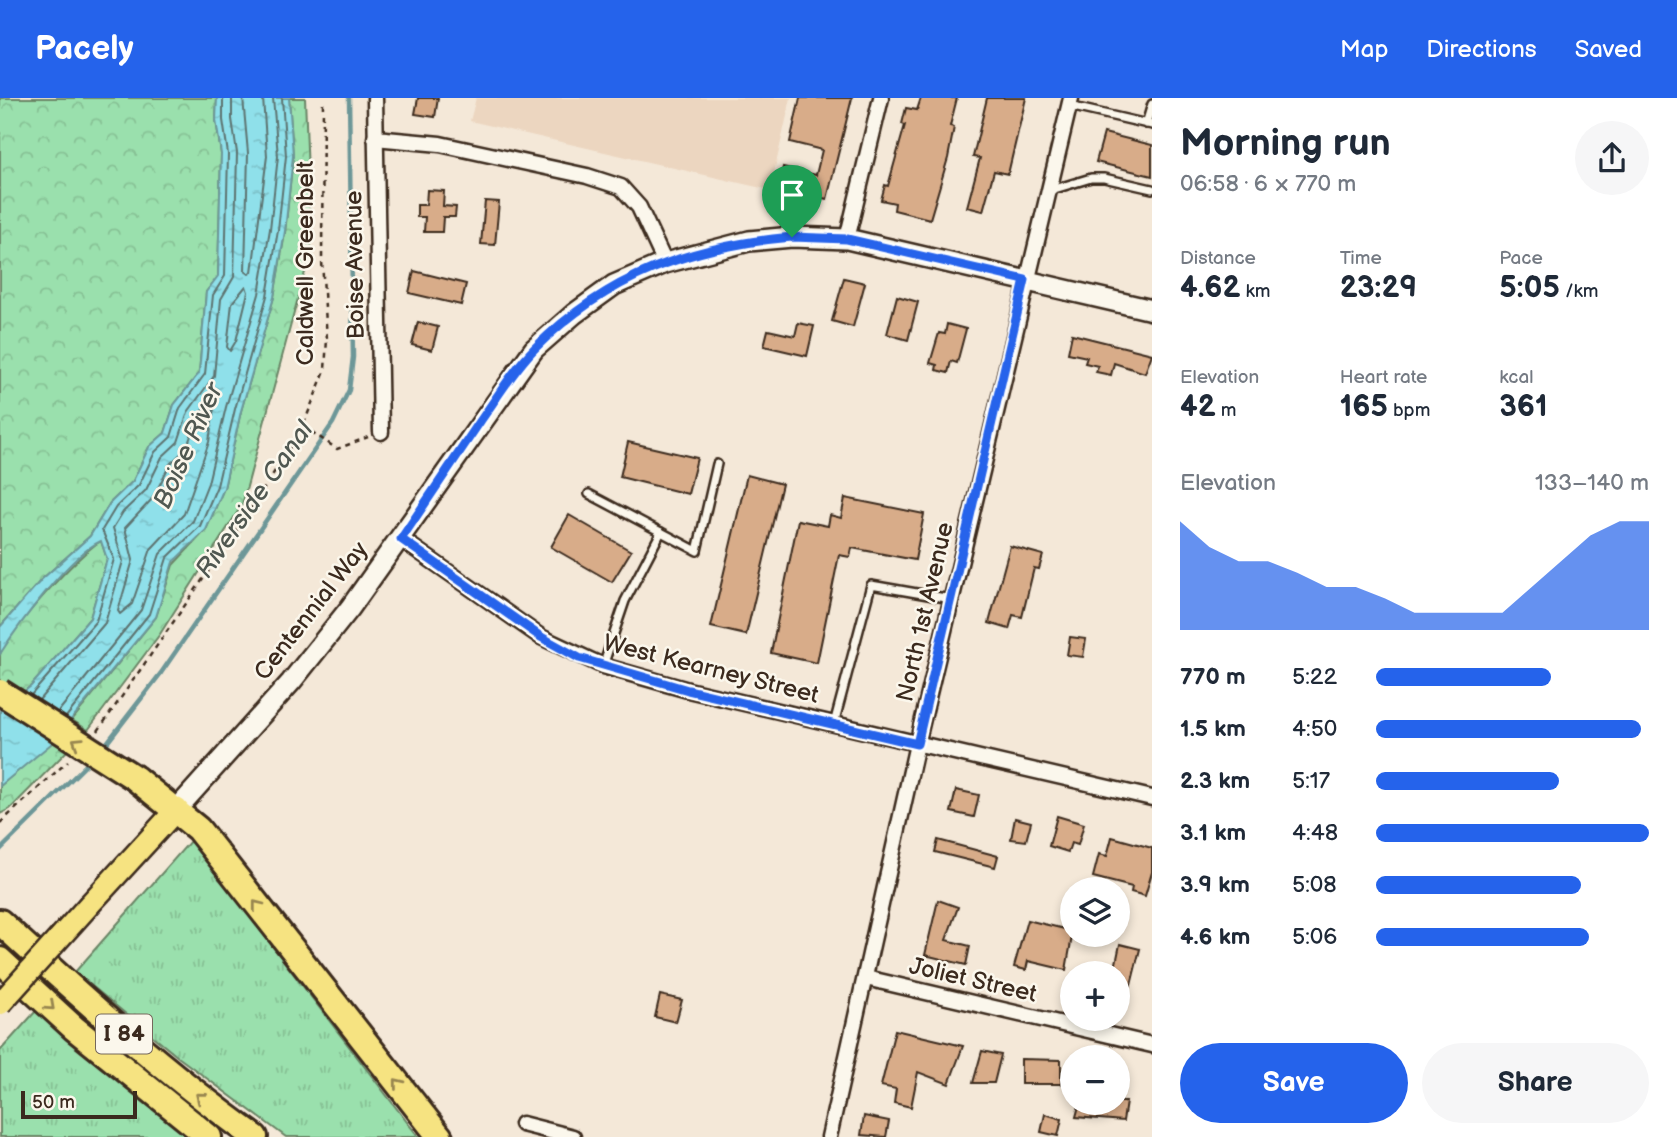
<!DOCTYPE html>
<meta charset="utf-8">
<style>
body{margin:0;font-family:"Balsamiq Sans",sans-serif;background:#f6f6f7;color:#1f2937;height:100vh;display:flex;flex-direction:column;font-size:26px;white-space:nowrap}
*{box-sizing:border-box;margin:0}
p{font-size:23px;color:#747a83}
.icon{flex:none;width:38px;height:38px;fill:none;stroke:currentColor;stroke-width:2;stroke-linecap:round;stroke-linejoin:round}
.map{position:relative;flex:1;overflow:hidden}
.panel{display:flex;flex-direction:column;background:#fff;width:525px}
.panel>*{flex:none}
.tools{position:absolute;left:1060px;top:779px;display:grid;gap:14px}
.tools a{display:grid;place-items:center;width:70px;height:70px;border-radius:50%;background:#fff;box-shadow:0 4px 10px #0003;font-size:35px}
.scale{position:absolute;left:21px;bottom:18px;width:116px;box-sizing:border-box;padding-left:7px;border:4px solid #3b2a1e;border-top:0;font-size:19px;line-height:24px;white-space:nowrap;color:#3b2a1e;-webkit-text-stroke:5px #fbf7ec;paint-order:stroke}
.pin{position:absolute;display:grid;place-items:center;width:60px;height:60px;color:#fff;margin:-72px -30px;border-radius:50% 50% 50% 0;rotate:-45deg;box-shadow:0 0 7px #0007}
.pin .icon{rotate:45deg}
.round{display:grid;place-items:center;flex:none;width:74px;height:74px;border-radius:37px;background:#f6f6f7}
.head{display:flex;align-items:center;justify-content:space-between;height:119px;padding:0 28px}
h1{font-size:38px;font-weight:700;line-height:52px}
.metrics{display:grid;grid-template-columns:repeat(3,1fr);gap:10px;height:119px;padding:7px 28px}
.metrics div{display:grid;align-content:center}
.metrics b{font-size:30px;font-weight:700}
.metrics small{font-size:19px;font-weight:400}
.metrics p{font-size:19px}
.chart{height:196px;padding:14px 28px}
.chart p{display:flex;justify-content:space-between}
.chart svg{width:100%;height:126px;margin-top:7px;fill:#2563eb;opacity:.7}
.action{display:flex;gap:14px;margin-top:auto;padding:14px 28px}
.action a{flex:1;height:80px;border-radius:42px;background:#2563eb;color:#fff;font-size:28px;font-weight:700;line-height:80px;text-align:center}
.action a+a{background:#f6f6f7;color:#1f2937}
ul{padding:0 28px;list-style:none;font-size:23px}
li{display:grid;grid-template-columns:112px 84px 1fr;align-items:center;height:52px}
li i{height:18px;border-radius:9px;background:#2563eb}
header{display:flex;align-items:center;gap:42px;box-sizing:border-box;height:98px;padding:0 35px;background:#2563eb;color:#fff}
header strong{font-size:33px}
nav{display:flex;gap:38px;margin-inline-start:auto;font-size:24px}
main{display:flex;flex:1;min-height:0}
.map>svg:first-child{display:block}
.built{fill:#ecd6c0}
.grass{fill:url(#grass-tufts);stroke:#6a8566;stroke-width:2}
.forest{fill:url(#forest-crowns);stroke:#6a8566;stroke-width:2}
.water{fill:url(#water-ripples);stroke:#6d9798;stroke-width:2}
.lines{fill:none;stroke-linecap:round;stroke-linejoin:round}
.shore{stroke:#5d7370;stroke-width:2}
.stream{stroke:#6d9798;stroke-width:4.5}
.building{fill:#d8ac89;stroke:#3b2a1e;stroke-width:2}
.lane-casing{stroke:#3b2a1e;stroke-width:12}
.street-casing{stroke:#3b2a1e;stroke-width:19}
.secondary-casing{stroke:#3b2a1e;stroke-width:24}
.primary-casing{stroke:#3b2a1e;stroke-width:26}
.highway-casing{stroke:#3b2a1e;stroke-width:30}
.path{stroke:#3b2a1e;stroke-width:2.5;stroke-dasharray:5 5;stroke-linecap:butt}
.lane{stroke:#fbf7ec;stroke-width:7}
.street{stroke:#fbf7ec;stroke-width:14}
.secondary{stroke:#fbf7ec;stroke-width:19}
.primary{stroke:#f6e381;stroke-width:21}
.highway{stroke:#f6e381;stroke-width:24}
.primary-bridge-casing{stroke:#3b2a1e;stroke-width:26;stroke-linecap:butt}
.highway-bridge-casing{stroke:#3b2a1e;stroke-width:30;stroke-linecap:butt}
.primary-bridge{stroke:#f6e381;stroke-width:21}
.highway-bridge{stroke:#f6e381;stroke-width:24}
.oneway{stroke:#988650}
.route-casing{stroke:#fff;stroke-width:14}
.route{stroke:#2563eb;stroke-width:9}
.labels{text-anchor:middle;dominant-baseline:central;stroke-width:5;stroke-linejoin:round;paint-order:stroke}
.shield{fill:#fbf7ec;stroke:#75685c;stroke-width:2}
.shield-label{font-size:23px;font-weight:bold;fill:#3b2a1e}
.street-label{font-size:24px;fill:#3b2a1e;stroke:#fbf7ec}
.water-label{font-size:26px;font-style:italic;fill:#505851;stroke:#fbf7ec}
</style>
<header>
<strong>Pacely</strong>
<nav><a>Map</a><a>Directions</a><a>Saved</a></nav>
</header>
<main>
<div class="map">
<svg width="1152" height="1039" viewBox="0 0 1152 1039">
<defs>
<pattern id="grass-tufts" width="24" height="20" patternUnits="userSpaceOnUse" patternTransform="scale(1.75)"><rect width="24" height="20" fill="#9ae0ad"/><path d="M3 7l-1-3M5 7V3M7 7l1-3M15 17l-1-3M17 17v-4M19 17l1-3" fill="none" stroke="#86c094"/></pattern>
<pattern id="forest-crowns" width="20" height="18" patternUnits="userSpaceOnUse" patternTransform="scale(1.75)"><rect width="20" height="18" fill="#9ae0ad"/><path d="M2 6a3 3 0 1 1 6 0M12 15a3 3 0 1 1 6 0" fill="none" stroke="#86c094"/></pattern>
<pattern id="water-ripples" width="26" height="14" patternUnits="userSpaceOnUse" patternTransform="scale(1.75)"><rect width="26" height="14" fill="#8fe0ea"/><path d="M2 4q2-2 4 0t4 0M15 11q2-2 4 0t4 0" fill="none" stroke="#7cc0c8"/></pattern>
</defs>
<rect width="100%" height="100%" fill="#f4e8d8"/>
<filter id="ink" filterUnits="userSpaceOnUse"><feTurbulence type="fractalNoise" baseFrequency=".0143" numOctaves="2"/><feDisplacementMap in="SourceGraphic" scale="14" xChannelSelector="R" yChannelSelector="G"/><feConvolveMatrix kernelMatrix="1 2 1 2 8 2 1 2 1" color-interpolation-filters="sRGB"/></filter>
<g filter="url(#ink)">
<!-- built -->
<path class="built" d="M476 0H791L770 92 470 23Z"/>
<!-- grass -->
<g class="grass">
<path d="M191 742 410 1028 419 1039H286L178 959 75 874Z"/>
<path d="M36 913 188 1039H0V953Z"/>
</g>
<!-- forest -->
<g class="forest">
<path d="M0 0H217L216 22 221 56 218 179 206 194 199 275 174 307 165 335 149 349 133 383 110 405 90 438 41 482 0 529Z"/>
<path d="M289 0H305L311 152 242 407 160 536 88 632 72 622 156 519 173 467 206 432 224 390 241 313 274 199 285 135 293 58Z"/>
<path d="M101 443 107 461 90 520 31 588 0 612C0 596 0 573 0 557 5 536 82 452 101 443Z"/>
<path d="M57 639 71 649 10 711 0 716V688Z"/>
</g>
<!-- water -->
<path class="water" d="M217 0H289L293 58 285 133 274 199 241 313 224 390 206 432 173 464 156 519 51 646 0 688V612L31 588 90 520 107 461 101 443C70 457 19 526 0 556V529L41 482 90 438 110 405 133 383 149 349 165 335 174 307 199 275 206 194 218 178 221 56 216 22Z"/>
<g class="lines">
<!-- shore -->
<g class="shore">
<path d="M243 0 248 55 245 173 249 176 252 174 267 58 263 0"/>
<path d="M246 188 248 194 236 243 230 253 227 249 232 205Z"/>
<path d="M215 303 209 344 184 416 151 451 132 506 120 516 118 513 133 462 125 430 153 400 170 366 186 351 198 319 210 303Z"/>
<path d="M31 597 96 523 114 461 102 432 116 409 139 387 155 354 171 339 180 310 205 276 213 197 225 178 228 56 223 22V0"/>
<path d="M39 602 105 525 123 463 113 430 123 414 146 392 162 359 178 344 188 314 214 278 221 201 234 179 237 55 232 21V0"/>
<path d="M58 614 141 512 160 456 193 423 208 385 226 309 259 196 270 131 278 58 273 0"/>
<path d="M66 619 149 516 167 460 200 428 217 388 235 311 267 198 278 132 286 58 282 0"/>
</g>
<!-- stream -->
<g class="stream">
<path d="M103 650 161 575 333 325 349 292 353 259 349 0"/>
<path d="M0 752 92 661"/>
</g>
</g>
<!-- building -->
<g class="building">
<path d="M418 0H438L435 19 415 16Z"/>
<path d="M800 0H852L827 101 778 90 783 69 816 77 822 52 790 44Z"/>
<path d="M921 0H957L950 28 954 29 948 60 930 121 894 112 895 105 881 102 885 87 888 88 905 27 902 26 906 10 917 12Z"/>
<path d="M987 0H1026L1008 76 994 73 983 113 967 109 980 60 973 59Z"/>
<path d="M1104 35 1152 47V78L1096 64Z"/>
<path d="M427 92 444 93 443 108 456 109 455 119H443L442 134H424L425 119H417V107H426Z"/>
<path d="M485 103 499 104 495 147 481 146Z"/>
<path d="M414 173 466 186 461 207 409 195Z"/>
<path d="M844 180 865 185 853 229 832 223Z"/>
<path d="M897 198 918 204 908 242 887 236Z"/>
<path d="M418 224 438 229 432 252 412 247Z"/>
<path d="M798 225 814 228 807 258 764 248 768 232 795 238Z"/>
<path d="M947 226 966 231 957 265 951 263 948 275 936 272 937 267 930 265 939 235 945 236Z"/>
<path d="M1072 236 1152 256 1145 275 1114 265 1111 277 1096 274 1098 268 1085 265 1087 259 1068 255Z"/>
<path d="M628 344 697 360 688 396 620 379Z"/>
<path d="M747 377 782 386 746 537 711 529Z"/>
<path d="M845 400 924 416 915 462 852 450 850 459 839 457 817 565 771 555 798 422 828 428 830 417 841 420Z"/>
<path d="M569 417 631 453 612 484 551 449Z"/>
<path d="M1010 448 1043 457 1039 471 1034 470 1022 519 1013 517 1009 531 989 525Z"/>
<path d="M1070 539 1086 541 1083 559 1067 557Z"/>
<path d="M956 692 979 697 974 719 951 714Z"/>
<path d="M1057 718 1084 726 1078 747 1071 745 1068 754 1049 748Z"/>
<path d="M1015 720 1031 724 1026 743 1011 741Z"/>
<path d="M1112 739 1152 750V774L1145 798 1131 794 1132 789 1093 779 1099 756 1107 758Z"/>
<path d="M938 742 998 758 995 769 935 754Z"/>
<path d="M938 802 958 809 946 842 970 848 966 867 925 857Z"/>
<path d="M1027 822 1073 833 1066 872 1028 863 1026 872 1014 869Z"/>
<path d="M1120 846 1140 851 1130 891 1118 889V875H1114Z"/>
<path d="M660 897 682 902 676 924 655 919Z"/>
<path d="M895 932 963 948 949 986 918 974 911 1009 894 1005 896 991 881 988Z"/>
<path d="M982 953 1001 957 994 985H973Z"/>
<path d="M1021 961 1061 962V986H1021Z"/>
<path d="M1080 1004H1126L1123 1023 1076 1019Z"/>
<path d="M1045 1016 1062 1021 1058 1038 1041 1034Z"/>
<path d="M864 1018 889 1023 886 1039 861 1037Z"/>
</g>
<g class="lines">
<defs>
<g id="lane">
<path d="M1069 8 1152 27"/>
<path d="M1146 26 1152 6"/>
<path d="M1048 93 1091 80H1104L1152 91"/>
<path d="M589 396 697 453 717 366"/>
<path d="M603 568 625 503 661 434"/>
<path d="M834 626 871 487 951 501"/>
</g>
<g id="street">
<path d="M375 0 381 334"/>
<path d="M375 40 440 46 587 78 621 89 639 109 665 165"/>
<path d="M847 141 881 0"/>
<path d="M401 441 541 539 603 568 688 592 1152 700"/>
<path d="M866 880 1152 947"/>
<path d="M522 1026 573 1039"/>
<path d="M829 1039 917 646 1071 0"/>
</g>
<path id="secondary" d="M177 711 291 584 350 510 534 251 574 216 614 187 665 165 749 143 792 139 847 141 1152 212"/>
<path id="primary" d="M89 807 177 711"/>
<g id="highway">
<path d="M135 680 198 731 440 1039"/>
<path d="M0 824C82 900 164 974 255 1039"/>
<path d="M0 862 74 930 209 1039"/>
</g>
</defs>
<!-- lane casing -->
<use href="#lane" class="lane-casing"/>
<!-- street casing -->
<use href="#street" class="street-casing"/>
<!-- secondary casing -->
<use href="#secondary" class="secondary-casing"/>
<!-- primary casing -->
<use href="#primary" class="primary-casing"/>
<!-- highway casing -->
<use href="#highway" class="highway-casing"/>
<!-- path -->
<g class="path">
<path d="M303 328 337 351 368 339"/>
<path d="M98 633 248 416 303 328 325 272 327 241 322 163 323 0"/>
<path d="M0 725 68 663"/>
</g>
<!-- lane -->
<use href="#lane" class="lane"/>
<!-- street -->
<use href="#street" class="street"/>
<!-- secondary -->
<use href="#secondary" class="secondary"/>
<!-- primary -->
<use href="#primary" class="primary"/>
<!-- highway -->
<use href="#highway" class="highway"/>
<defs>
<path id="primary-bridge" d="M0 906 89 807"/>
<path id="highway-bridge" d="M0 594 135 680"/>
</defs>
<!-- primary-bridge casing -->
<use href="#primary-bridge" class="primary-bridge-casing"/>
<!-- highway-bridge casing -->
<use href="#highway-bridge" class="highway-bridge-casing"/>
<!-- primary-bridge -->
<use href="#primary-bridge" class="primary-bridge"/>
<!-- highway-bridge -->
<use href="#highway-bridge" class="highway-bridge"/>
</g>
<!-- one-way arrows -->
<defs><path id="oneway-chevron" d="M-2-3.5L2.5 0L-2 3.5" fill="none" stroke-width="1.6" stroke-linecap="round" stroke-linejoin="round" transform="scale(1.75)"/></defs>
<g class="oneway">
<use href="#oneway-chevron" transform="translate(77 644) rotate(-148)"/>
<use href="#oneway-chevron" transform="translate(257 807) rotate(-128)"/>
<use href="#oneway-chevron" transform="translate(50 908) rotate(42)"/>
<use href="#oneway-chevron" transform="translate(398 985) rotate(-129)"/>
<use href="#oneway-chevron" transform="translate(200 999) rotate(-141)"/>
</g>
</g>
<g class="lines" filter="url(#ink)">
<defs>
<path id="route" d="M792 139 847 141 1025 182 917 646 688 592 579 560 541 539 401 441C427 402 454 362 481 322 498 298 514 271 535 250 608 177 691 148 792 139Z"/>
</defs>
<!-- route casing -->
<use href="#route" class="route-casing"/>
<!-- route -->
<use href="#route" class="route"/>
</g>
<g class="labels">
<!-- shield labels -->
<rect class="shield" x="96" y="916.5" width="56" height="39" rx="5"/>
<g class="shield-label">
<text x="124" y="936">I 84</text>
</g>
<!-- street labels -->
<g class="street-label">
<text transform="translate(305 165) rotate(-90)">Caldwell Greenbelt</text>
<text transform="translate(355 167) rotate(-91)">Boise Avenue</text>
<text transform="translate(311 513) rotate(-52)">Centennial Way</text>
<text transform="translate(925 514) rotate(-77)">North 1st Avenue</text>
<text transform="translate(711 571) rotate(14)">West Kearney Street</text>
<text transform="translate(973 882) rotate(13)">Joliet Street</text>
</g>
<!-- water labels -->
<g class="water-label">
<text transform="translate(189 348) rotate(-66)">Boise River</text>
<text transform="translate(255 402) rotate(-55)">Riverside Canal</text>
</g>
</g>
</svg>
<div class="tools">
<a><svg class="icon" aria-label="layers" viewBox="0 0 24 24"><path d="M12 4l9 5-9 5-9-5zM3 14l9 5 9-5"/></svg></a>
<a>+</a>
<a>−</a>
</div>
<div class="scale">50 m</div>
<div class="pin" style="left:792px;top:139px;background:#1e9e55"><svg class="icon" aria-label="arrive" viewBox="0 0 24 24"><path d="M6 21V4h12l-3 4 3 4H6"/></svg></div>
</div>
<section class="panel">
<div class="head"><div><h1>Morning run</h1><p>06:58 · 6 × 770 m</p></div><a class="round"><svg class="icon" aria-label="share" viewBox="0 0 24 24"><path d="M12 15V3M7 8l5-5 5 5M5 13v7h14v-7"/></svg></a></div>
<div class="metrics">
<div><p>Distance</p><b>4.62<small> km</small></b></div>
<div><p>Time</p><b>23:29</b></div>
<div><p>Pace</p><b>5:05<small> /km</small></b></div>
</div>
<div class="metrics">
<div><p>Elevation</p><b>42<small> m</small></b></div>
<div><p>Heart rate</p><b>165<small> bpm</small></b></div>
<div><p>kcal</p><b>361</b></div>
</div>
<div class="chart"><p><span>Elevation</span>133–140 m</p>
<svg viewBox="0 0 160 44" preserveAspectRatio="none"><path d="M0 44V6L10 15L20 20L30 20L40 24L50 29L60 29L70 33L80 38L90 38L100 38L110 38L120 29L130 20L140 11L150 6L160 6V44z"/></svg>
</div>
<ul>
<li><b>770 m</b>5:22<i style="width:64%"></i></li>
<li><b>1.5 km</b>4:50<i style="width:97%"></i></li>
<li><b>2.3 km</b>5:17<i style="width:67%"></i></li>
<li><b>3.1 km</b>4:48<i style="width:100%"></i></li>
<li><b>3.9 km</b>5:08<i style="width:75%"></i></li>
<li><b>4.6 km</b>5:06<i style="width:78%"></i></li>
</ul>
<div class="action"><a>Save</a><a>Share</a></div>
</section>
</main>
